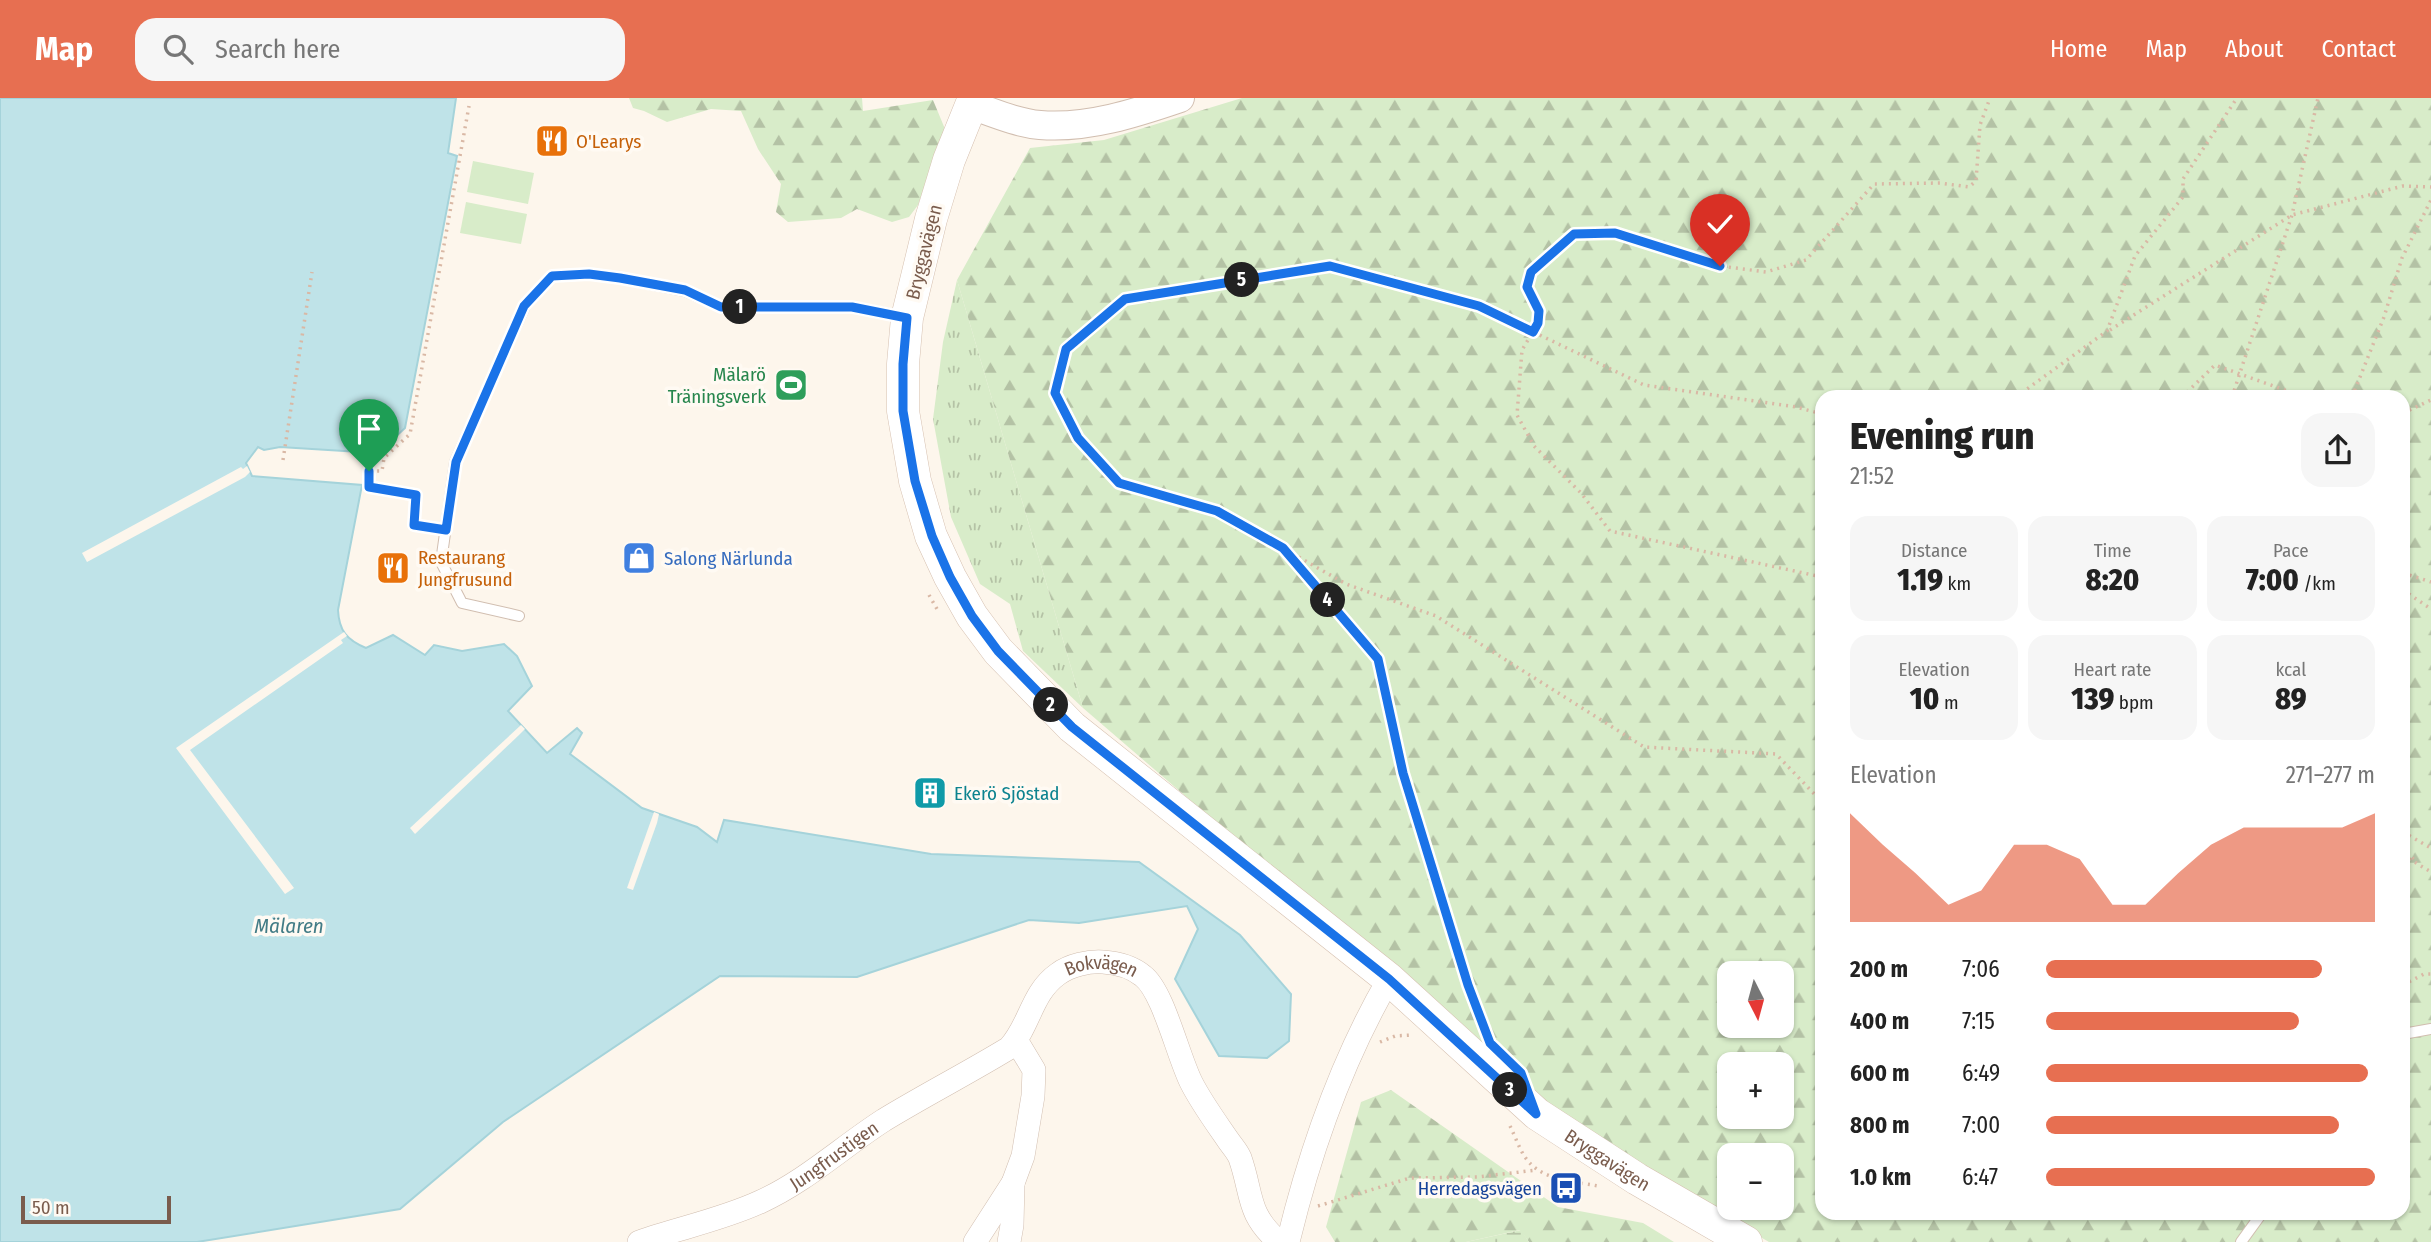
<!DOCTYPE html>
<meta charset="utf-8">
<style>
body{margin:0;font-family:"Fira Sans Condensed",sans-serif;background:#f6f6f6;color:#222;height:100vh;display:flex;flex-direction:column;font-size:26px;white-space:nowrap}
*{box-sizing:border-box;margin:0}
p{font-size:23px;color:#767676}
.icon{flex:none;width:38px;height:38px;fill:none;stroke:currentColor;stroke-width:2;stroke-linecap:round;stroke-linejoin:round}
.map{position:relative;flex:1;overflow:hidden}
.drawer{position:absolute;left:1815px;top:292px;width:595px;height:830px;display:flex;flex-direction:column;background:#fff;border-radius:21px;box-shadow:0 2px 5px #0004}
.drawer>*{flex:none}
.needle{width:46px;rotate:174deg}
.buttons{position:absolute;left:1717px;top:863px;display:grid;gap:14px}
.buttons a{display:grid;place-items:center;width:77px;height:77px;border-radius:14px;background:#fff;box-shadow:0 2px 5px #0004;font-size:35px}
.scale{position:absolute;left:21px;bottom:18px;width:150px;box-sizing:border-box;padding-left:7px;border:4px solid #7a5c4d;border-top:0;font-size:19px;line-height:24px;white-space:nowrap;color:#7a5c4d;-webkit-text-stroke:5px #fffaf3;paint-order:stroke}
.pin{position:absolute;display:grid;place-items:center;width:60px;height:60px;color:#fff;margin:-72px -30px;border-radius:50% 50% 50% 0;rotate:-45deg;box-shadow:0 0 7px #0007}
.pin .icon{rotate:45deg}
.km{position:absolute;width:35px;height:35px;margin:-18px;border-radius:50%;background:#222;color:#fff;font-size:19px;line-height:35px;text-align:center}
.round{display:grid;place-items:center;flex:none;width:74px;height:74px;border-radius:21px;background:#f6f6f6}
.headline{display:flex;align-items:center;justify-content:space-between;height:119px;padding:0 35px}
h1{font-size:38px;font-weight:800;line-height:52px}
.metrics{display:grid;grid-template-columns:repeat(3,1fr);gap:10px;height:119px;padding:7px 35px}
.metrics div{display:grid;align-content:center;border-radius:18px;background:#f6f6f6;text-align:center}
.metrics b{font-size:30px;font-weight:800}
.metrics small{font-size:19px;font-weight:400}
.metrics p{font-size:19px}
.chart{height:196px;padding:14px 35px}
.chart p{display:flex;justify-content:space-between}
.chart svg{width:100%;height:126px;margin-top:7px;fill:#e76f51;opacity:.7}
ul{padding:0 35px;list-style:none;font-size:23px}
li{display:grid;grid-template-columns:112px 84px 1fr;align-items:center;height:52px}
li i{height:18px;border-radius:9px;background:#e76f51}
header{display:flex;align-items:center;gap:42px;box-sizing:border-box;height:98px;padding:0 35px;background:#e76f51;color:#fff}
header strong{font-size:33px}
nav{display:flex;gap:38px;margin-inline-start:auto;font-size:24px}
.search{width:490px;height:63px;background:#f6f6f6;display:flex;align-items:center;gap:18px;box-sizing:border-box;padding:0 24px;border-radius:21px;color:#767676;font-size:26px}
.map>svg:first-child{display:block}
.grass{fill:url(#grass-tufts)}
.forest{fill:url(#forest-firs);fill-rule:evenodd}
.wetland{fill:url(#wetland-marsh)}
.park{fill:#d8ecc9}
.water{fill:#bfe3e8;stroke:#a5d3da;stroke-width:2}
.pier{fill:#fdf6ec}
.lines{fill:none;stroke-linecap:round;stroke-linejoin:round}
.service-casing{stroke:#d1beb0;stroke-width:12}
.minor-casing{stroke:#d1beb0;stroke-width:24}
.tertiary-casing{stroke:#d1beb0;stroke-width:30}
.secondary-casing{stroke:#d6c0b0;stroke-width:33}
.path{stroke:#d9b8a5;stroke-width:3.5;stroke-dasharray:2 5;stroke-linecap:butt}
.service{stroke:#fff;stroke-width:10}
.minor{stroke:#fff;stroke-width:23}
.tertiary{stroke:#fff;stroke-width:28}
.secondary{stroke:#fff;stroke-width:32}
.route-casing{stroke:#fff;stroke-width:14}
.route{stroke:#1a73e8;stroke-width:9}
.labels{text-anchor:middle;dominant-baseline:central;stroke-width:7;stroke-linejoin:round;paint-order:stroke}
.food-label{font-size:19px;fill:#c56008;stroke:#fffaf3;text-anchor:start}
.street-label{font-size:19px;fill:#7a5c4d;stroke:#fffaf3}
.leisure-label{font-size:19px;fill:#27864d;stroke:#fffaf3;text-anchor:end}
.shop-label{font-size:19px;fill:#366cbe;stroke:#fffaf3;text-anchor:start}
.culture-label{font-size:19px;fill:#0d838f;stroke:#fffaf3;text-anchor:start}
.transit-label{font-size:19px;fill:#164399;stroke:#fffaf3;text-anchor:end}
.water-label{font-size:21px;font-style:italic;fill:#437c86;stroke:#fffaf3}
</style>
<header>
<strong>Map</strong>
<div class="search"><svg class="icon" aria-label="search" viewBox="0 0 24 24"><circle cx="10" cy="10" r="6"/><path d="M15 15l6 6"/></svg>Search here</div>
<nav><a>Home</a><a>Map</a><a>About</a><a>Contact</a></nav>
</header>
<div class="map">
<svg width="2431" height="1144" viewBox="0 0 2431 1144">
<defs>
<pattern id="grass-tufts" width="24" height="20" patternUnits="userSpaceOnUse" patternTransform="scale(1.75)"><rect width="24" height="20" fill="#d8ecc9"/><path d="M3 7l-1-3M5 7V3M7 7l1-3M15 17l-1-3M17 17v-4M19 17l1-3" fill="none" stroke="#b4c2a5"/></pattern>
<pattern id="forest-firs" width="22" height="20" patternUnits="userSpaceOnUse" patternTransform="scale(1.75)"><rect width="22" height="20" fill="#d8ecc9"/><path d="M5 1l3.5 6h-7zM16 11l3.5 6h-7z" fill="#b4c2a5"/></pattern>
<pattern id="wetland-marsh" width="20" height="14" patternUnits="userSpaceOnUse" patternTransform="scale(1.75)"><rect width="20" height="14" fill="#d8ecc9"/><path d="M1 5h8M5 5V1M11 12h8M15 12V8" fill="none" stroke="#b4c2a5"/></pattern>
</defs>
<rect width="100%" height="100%" fill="#fdf6ec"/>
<!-- grass -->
<path class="grass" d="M957 182 1083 610 1023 553 1010 506 980 486 951 419 933 321 943 244Z"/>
<!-- forest -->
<g class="forest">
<path d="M629 0H862L863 13 933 2 945 31 918 107 909 119 892 124 857 111 841 120 788 124 776 114 781 86 758 51 741 13 711 11 667 24 644 13 633 10Z"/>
<path d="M1242 0H2431V1144H1769L1646 1073 1547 1009 1083 610 957 182 1030 50 1104 42ZM1822 299H2403V1115H1822ZM1729 875H1782V928H1729ZM1729 966H1782V1018H1729ZM1729 1057H1782V1110H1729Z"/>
<path d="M1391 992 1558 1109 1643 1125 1674 1144H1529L1520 1132 1466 1144H1335L1326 1129 1361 1004Z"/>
</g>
<!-- wetland -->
<path class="wetland" d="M1521 1132 1529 1144H1466Z"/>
<!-- park -->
<g class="park">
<path d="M473 63 534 75 528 106 467 94Z"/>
<path d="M466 104 527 116 521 146 460 135Z"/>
</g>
<!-- water -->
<path class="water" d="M0 0H456L448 55 457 58 405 330 376 357 360 354 280 349 264 352 258 349 246 365 252 378 362 387 338 512C339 533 347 542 366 550L393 537 425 557 434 547 462 553 504 546 517 558 532 588 508 613 547 655 577 630 582 635 570 656 642 710 697 729 717 744 724 722 931 756 1139 764 1240 837 1291 896 1289 943 1267 960 1219 958 1175 881 1198 831 1187 808 1079 825 1029 822 857 879 720 878 503 1024 400 1111 197 1144H0Z"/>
<!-- pier -->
<g class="pier">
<path d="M247 368 250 374 245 379 87 464 82 455 241 369 243 371Z"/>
<path d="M344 534 347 538 341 542 343 545 190 652 294 790 285 796 176 650Z"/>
<path d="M521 627 525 631 519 637 415 736 410 730Z"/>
<path d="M654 714 659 716 657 725 633 792 627 790Z"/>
</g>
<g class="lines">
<defs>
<g id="service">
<path d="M519 518 462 505 441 464 455 364 525 208 552 178 589 176 619 180 685 193 721 209H852L904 219"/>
<path d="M2403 936 2431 931"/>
<path d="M2241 1144 2262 1115"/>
</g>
<g id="minor">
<path id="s1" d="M639 1144C679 1130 721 1122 760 1104 806 1083 842 1049 884 1022 925 997 968 975 1009 950 1030 928 1031 895 1058 876 1070 867 1089 863 1103 864 1118 865 1131 868 1143 878 1163 893 1178 958 1191 984 1201 1004 1215 1023 1228 1042 1232 1048 1237 1053 1240 1060 1253 1097 1246 1115 1279 1144"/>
<path d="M975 1144 1013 1085 1023 1058 1033 998 1034 972 1016 942"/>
<path d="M1009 1144 1012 1127 1013 1085"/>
<path d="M1288 1144C1310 1053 1342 962 1389 881"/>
</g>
<path id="tertiary" d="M971 7C994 15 1017 25 1040 27 1087 31 1136 15 1180 0"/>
<g id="secondary">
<path id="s2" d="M974 0 949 62 931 121 907 220 903 266V313L915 383 931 438 950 479 972 518 998 553 1072 629 1389 881 1537 1016 1637 1081 1746 1144"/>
</g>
</defs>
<!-- service casing -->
<use href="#service" class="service-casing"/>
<!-- minor casing -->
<use href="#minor" class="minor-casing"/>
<!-- tertiary casing -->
<use href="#tertiary" class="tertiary-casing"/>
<!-- secondary casing -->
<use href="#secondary" class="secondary-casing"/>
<!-- path -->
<g class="path">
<path d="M2110 232 2292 117 2403 88 2431 89"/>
<path d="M2016 299 2107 233 2135 158 2183 99V81L2237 0"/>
<path d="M2182 299 2215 267 2304 299"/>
<path d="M2232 299 2292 117 2318 0"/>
<path d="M2352 299 2384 219 2402 160 2431 102"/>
<path d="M2403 315 2431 302"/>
<path d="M1822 316 1796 309 1644 287 1479 208 1330 168 1125 201 1066 251 1055 295 1078 340 1120 385 1218 413 1346 486 1436 518 1644 649 1776 656 1822 704"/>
<path d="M2403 324 2405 315"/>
<path d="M283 362 312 174"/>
<path d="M431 429 414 427 416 397 369 389V373H382L384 360 410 336 469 8"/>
<path d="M1286 454 1378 561 1403 675 1468 887 1485 932"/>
<path d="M2403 475 2431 484"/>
<path d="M1822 479 1610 433 1581 395 1534 348 1517 317 1522 252 1538 225 1539 213 1527 189 1531 174 1574 136 1615 135 1720 168 1766 174 1806 162 1874 86 1940 85 1969 89 1976 83 1980 27 1990 0"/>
<path d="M2403 492 2431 511"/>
<path d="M929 497 937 511"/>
<path d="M2403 734 2431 750"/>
<path d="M2403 749 2416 764"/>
<path d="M2403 757 2431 774"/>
<path d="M2403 887 2424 876H2431"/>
<path d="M1380 944 1395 938 1413 937"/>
<path d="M1510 1028C1515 1038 1519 1050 1525 1059 1541 1083 1573 1083 1598 1088"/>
<path d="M1318 1108 1410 1080 1477 1079 1537 1072"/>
</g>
<!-- service -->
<use href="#service" class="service"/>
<!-- minor -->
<use href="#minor" class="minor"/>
<!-- tertiary -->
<use href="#tertiary" class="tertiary"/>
<!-- secondary -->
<use href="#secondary" class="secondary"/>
</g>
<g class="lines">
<defs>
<path id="route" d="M369 373V389L416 397 414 427 446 432 456 364 524 208 552 178 589 176 620 180 685 192 721 209H852L907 220 903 266V313L915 383 932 438 950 479 972 518 998 553 1072 629 1389 881 1536 1016 1521 975 1490 945 1468 887 1403 675 1378 561 1283 450 1217 413 1119 385 1078 340 1055 295 1066 251 1125 201 1330 168 1479 208 1533 234 1538 225 1539 213 1527 189 1531 174 1574 136 1615 135 1720 168"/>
</defs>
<!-- route casing -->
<use href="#route" class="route-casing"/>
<!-- route -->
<use href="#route" class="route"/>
</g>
<!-- icons -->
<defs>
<symbol id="restaurant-square" viewBox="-11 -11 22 22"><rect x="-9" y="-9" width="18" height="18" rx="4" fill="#e8710a" stroke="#fffaf3"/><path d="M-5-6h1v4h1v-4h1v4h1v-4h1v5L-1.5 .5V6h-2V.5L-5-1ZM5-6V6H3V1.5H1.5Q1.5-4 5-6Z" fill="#fff"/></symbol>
<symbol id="stadium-square" viewBox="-11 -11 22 22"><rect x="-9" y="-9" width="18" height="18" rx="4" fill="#2e9e5b" stroke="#fffaf3"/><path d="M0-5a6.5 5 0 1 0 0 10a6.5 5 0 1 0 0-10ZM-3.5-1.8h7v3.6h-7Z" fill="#fff"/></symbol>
<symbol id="shop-square" viewBox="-11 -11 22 22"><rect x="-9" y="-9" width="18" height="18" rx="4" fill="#3f7fe0" stroke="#fffaf3"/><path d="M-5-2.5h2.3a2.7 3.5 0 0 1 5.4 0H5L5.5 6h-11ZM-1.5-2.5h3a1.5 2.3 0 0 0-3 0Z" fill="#fff"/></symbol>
<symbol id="building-square" viewBox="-11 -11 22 22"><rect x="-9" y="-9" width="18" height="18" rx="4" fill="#0f9aa8" stroke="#fffaf3"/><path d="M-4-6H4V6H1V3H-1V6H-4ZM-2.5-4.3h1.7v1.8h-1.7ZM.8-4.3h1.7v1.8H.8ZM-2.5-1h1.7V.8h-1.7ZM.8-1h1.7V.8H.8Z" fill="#fff"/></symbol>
<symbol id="bus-square" viewBox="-11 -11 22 22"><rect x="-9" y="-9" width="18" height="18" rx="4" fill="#1a4fb4" stroke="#fffaf3"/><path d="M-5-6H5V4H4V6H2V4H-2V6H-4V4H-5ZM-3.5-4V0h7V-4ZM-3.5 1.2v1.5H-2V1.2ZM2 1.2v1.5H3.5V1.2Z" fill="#fff"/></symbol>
</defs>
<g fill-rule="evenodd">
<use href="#restaurant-square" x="533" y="24" width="38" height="38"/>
<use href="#stadium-square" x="772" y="268" width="38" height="38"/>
<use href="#shop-square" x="620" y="441" width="38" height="38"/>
<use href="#restaurant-square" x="374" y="451" width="38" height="38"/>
<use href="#building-square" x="911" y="676" width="38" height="38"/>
<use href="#bus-square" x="1547" y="1071" width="38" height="38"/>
</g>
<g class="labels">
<!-- food labels -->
<g class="food-label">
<text x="576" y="43">O'Learys</text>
<text x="418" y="459">Restaurang<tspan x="418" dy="22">Jungfrusund</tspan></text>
</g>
<!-- street labels -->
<g class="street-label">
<text transform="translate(924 154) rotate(-76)">Bryggavägen</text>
<text stroke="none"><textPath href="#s1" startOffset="556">Bokvägen</textPath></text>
<text stroke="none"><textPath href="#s1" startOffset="215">Jungfrustigen</textPath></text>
<text stroke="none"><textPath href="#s2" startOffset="1381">Bryggavägen</textPath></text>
</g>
<!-- leisure labels -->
<g class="leisure-label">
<text x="766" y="276">Mälarö<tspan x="766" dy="22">Träningsverk</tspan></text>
</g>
<!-- shop labels -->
<g class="shop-label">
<text x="664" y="460">Salong Närlunda</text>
</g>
<!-- culture labels -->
<g class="culture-label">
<text x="954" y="695">Ekerö Sjöstad</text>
</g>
<!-- transit labels -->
<g class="transit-label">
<text x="1542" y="1090">Herredagsvägen</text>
</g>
<!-- water labels -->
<g class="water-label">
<text x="289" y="828">Mälaren</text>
</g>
</g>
</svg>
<div class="buttons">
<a><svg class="needle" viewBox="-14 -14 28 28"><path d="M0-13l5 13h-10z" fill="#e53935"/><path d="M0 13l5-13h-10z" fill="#767676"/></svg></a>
<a>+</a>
<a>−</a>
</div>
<div class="scale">50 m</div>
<div class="pin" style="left:369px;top:373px;background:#1e9e55"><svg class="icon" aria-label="arrive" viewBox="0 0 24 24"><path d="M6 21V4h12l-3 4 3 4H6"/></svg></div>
<div class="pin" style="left:1720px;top:168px;background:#d93025"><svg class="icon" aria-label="check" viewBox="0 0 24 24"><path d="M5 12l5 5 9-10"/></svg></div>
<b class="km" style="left:740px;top:209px">1</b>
<b class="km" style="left:1051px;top:607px">2</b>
<b class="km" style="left:1510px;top:992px">3</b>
<b class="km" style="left:1328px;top:502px">4</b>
<b class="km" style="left:1242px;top:182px">5</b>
<section class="drawer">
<div class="headline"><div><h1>Evening run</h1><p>21:52</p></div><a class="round"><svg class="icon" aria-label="share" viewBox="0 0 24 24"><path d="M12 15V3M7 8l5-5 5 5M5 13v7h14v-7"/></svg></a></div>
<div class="metrics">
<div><p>Distance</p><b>1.19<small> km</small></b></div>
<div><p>Time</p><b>8:20</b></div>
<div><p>Pace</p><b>7:00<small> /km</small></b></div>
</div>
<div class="metrics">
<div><p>Elevation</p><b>10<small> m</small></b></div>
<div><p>Heart rate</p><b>139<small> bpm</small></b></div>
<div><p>kcal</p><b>89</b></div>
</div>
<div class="chart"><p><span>Elevation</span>271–277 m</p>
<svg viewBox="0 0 160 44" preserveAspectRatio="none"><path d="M0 44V6L10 17L20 27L30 38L40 33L50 17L60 17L70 22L80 38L90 38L100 27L110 17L120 11L130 11L140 11L150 11L160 6V44z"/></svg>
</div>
<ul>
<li><b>200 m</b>7:06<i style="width:84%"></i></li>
<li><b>400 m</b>7:15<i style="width:77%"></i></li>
<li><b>600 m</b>6:49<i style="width:98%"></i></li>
<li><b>800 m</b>7:00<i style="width:89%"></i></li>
<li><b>1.0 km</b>6:47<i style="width:100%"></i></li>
</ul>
</section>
</div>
